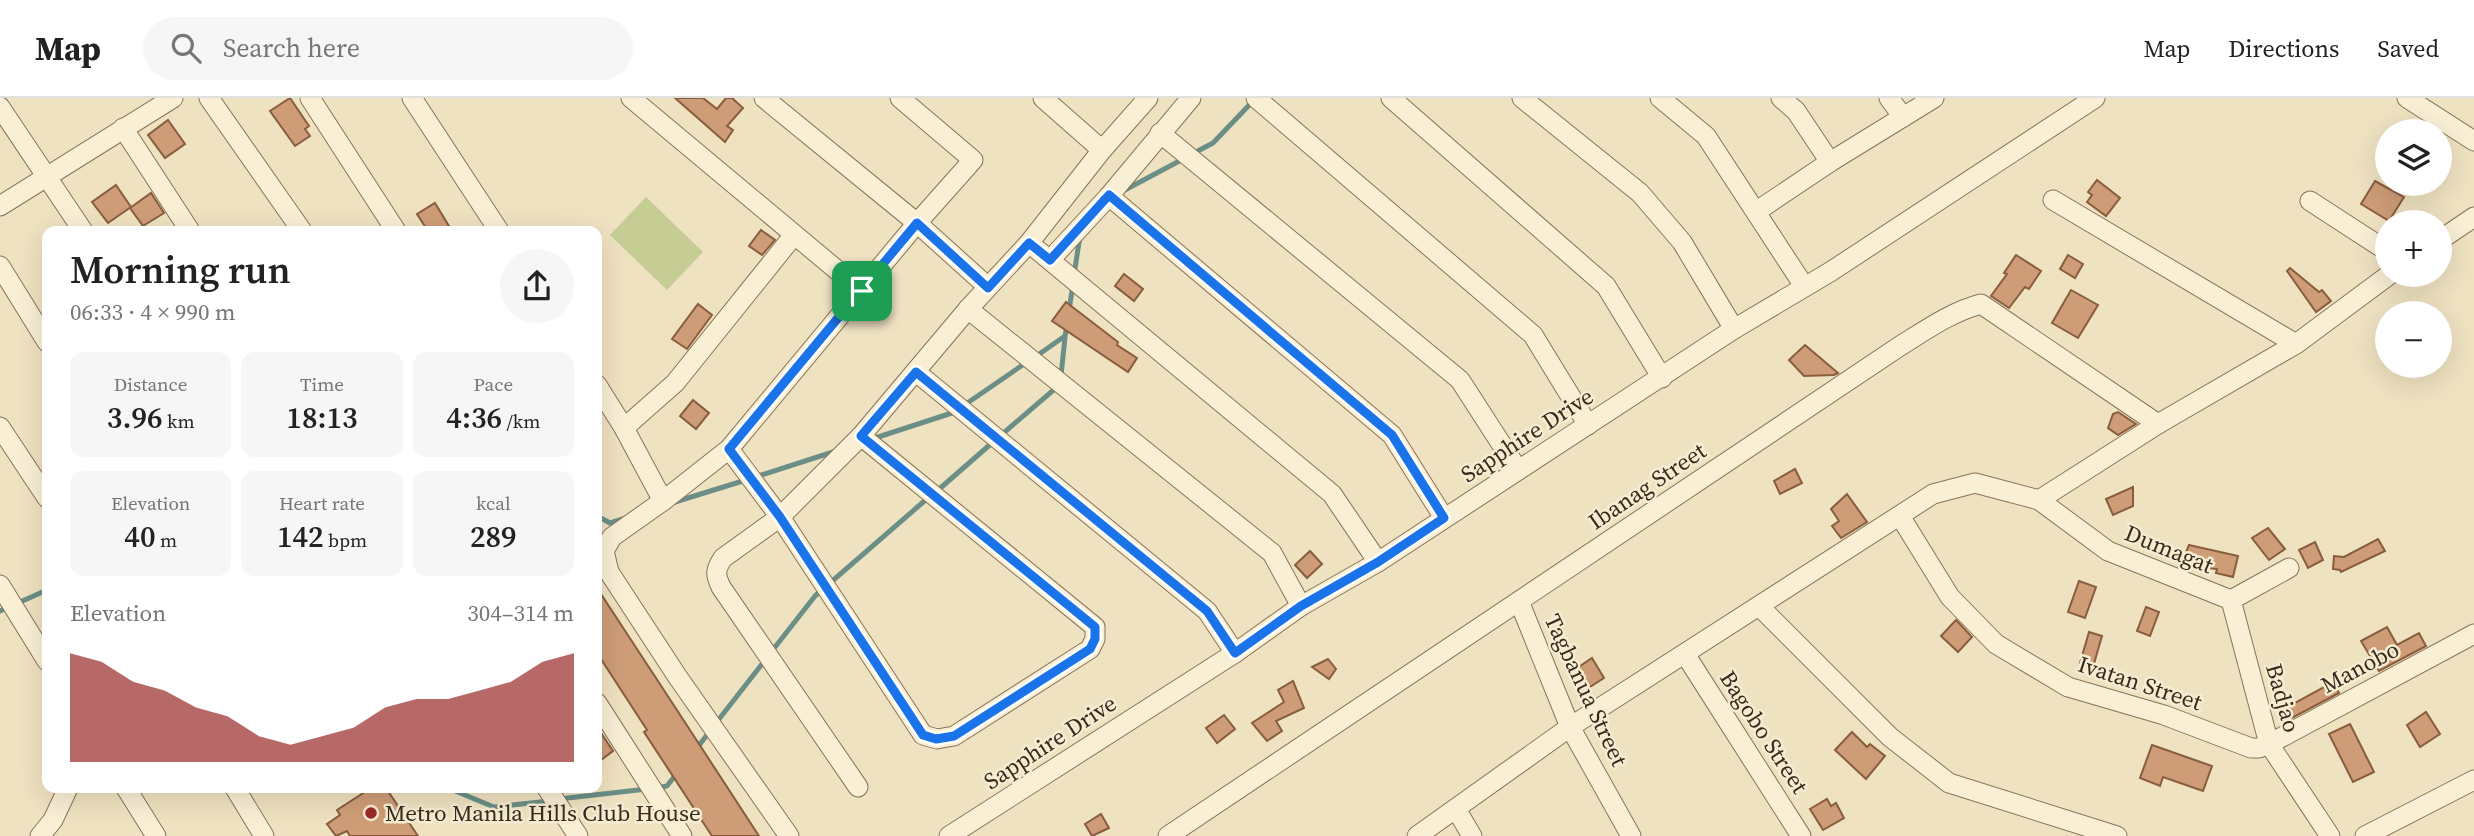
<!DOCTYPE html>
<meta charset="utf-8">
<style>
body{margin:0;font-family:"Source Serif 4",serif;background:#f6f6f6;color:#222;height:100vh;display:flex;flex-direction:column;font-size:26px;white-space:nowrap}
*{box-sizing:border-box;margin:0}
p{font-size:23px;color:#767676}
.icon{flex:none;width:38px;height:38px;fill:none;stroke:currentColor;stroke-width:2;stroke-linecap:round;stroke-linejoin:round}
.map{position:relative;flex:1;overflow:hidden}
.drawer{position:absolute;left:42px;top:128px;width:560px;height:567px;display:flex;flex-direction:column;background:#fff;border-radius:14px;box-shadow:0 7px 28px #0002}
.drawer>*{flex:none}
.tools{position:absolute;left:2375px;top:21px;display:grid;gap:14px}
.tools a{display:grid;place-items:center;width:77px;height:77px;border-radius:50%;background:#fff;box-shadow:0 7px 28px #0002;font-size:35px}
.pin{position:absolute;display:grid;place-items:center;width:60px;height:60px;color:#fff;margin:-30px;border-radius:14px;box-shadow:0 4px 10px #0006}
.round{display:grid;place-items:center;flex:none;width:74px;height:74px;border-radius:37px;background:#f6f6f6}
.summary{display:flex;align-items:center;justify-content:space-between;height:119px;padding:0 28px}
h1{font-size:38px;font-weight:600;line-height:52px}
.metrics{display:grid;grid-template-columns:repeat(3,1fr);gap:10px;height:119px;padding:7px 28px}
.metrics div{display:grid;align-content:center;border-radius:14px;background:#f6f6f6;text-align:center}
.metrics b{font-size:30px;font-weight:600}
.metrics small{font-size:19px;font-weight:400}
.metrics p{font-size:19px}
.chart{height:196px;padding:14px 28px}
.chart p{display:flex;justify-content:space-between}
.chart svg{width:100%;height:126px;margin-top:7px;fill:#992a27;opacity:.7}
header{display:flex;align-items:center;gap:42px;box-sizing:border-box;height:98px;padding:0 35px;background:#fff;border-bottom:2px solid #e0e0e0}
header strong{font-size:33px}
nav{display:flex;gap:38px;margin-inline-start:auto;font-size:24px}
.search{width:490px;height:63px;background:#f6f6f6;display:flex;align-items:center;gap:18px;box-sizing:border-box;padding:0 24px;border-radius:38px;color:#767676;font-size:26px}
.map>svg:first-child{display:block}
.green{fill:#c5cd95}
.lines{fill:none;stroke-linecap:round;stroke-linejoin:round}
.stream{stroke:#6b8f87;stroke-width:5}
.building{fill:#ce9d77;stroke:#885d3e;stroke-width:2}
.street-casing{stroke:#897358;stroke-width:21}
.street{stroke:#f9efd5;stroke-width:19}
.route-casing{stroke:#fff;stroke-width:14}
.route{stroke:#1a73e8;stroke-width:9}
.poi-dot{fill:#992a27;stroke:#f6ecd1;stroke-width:2.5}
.labels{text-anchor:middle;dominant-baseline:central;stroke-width:5;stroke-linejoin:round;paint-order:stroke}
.street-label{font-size:23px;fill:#382b1d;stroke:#f6ecd1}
.poi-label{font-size:23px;fill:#382b1d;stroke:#f6ecd1;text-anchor:start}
</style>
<header>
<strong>Map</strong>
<div class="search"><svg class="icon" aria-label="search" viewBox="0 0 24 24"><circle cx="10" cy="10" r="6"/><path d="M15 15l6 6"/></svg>Search here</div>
<nav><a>Map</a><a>Directions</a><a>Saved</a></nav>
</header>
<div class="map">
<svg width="2474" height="738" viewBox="0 0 2474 738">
<rect width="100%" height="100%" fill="#efe2c1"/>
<!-- green -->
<path class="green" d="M646 99 703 154 667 192 610 137Z"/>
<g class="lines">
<!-- stream -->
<g class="stream">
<path d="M1194 55 1213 45 1254 2"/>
<path d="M1123 93 1185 60"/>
<path d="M1074 177 1080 138"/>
<path d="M1069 212 1073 187"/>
<path d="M1035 259 1065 238 1067 228"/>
<path d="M1061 278 1065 239"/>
<path d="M963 308 1027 264"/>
<path d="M1000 338 1057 289"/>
<path d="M872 341 955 314"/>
<path d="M755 379 836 353"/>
<path d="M937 393 993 344"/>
<path d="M675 404 746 382"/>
<path d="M597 418 610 425 626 420"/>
<path d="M0 513 47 492"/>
<path d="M772 553 815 498 929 399"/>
<path d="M716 625 766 561"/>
<path d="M697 650 710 633"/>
<path d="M448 690 494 709 549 703"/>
<path d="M656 690 667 688 678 674"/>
<path d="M559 701 647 691"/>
</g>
</g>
<!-- building -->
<g class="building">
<path d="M290 0 309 28 305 31 310 38 295 48 270 13Z"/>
<path d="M675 0H703L717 11 726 0H732L743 10 727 28 733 32 725 44Z"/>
<path d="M168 22 185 46 165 60 148 37Z"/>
<path d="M2097 82 2120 100 2106 118 2087 104 2092 97 2088 94Z"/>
<path d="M2375 83 2404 99 2389 123 2361 106Z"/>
<path d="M116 87 131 109 108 125 92 104Z"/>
<path d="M151 95 164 115 143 128 130 110Z"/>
<path d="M435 105 452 133H428L417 116Z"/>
<path d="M761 132 775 142 762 157 749 148Z"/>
<path d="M2016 157 2041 173 2029 191 2025 189 2009 210 1991 198 2007 176 2004 175Z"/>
<path d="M2068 157 2083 166 2075 180 2060 171Z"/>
<path d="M2290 170 2319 194 2322 192 2331 203 2316 214 2287 173Z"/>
<path d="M1124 176 1143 191 1134 203 1115 188Z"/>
<path d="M2071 192 2098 207 2078 240 2052 225Z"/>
<path d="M1066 204 1118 244 1117 247 1137 260 1128 274 1052 223Z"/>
<path d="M698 206 712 217 687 251 672 241Z"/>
<path d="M1805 247 1838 275 1834 277 1804 278 1789 262Z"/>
<path d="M693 302 709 315 696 331 680 318Z"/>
<path d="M2118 314 2136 326 2118 337 2108 330 2113 316Z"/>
<path d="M1795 371 1802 385 1780 396 1774 383Z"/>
<path d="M2133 389V408L2113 417 2106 401Z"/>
<path d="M1847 396 1867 424 1841 440 1832 428 1839 423 1831 411Z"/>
<path d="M2268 430 2285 451 2269 462 2252 440Z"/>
<path d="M2378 441 2385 453 2341 474 2340 472 2333 471 2334 458 2344 459Z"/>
<path d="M2315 444 2323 462 2308 470 2299 452Z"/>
<path d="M2189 447 2238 458 2233 479 2216 475 2217 471 2181 467Z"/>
<path d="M1310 453 1322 466 1307 480 1295 467Z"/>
<path d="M2079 483 2096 489 2085 520 2068 514Z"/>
<path d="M597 490 673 606 759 738H712L644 634 647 632 597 555Z"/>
<path d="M2146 509 2159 514 2150 538 2137 533Z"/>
<path d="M1956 522 1972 539 1958 554 1941 538Z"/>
<path d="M2387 529 2397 547 2419 535 2426 548 2379 573 2361 543Z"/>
<path d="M2089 534 2102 538 2093 569 2080 565Z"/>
<path d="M1592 560 1604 580 1582 594 1570 575Z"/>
<path d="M1328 561 1336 571 1329 581 1312 569Z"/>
<path d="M1293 583 1304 610 1276 623 1282 633 1267 643 1252 625 1284 604 1278 592Z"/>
<path d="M2333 584 2339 595 2290 621 2284 611Z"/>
<path d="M2426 614 2440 636 2420 649 2407 627Z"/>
<path d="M1224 617 1235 631 1217 645 1206 630Z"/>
<path d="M2350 626 2374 674 2353 684 2329 636Z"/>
<path d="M597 629 613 653 597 665Z"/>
<path d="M1852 634 1867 649 1870 646 1885 658 1866 681 1835 652Z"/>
<path d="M2152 647 2212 668 2203 693 2163 679 2160 688 2140 680Z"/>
<path d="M371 690H386L418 738H350L347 733 336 738 327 726 340 717 337 712Z"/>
<path d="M1827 701 1831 708 1836 705 1844 720 1823 732 1810 711Z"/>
<path d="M1101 716 1109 730 1092 738 1085 726Z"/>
</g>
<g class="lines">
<defs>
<g id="street">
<path d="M209 0 302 133"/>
<path d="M310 0 396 133"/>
<path d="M412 0 499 133"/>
<path d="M631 0 862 193"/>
<path d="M764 0 917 125 988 189"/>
<path d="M1043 0 1102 52"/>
<path d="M1256 0 1533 237 1588 327"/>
<path d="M1391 0 1606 188 1662 280"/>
<path d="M1522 0 1640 95 1682 144 1734 231"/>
<path d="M1660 0 1706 38 1804 188"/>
<path d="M1781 0 1796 13 1830 64"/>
<path d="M1889 0 1903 19"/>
<path d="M2407 0 2474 43"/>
<path d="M0 9 83 133"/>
<path d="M123 30 190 133"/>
<path d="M1160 35 1460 282 1518 372"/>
<path d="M1109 98 1392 337 1444 420"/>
<path d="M2053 102 2296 246"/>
<path d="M2310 103 2387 153"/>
<path d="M0 108 173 0"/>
<path d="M1757 113 1830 64 1934 0"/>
<path d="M2440 142 2474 119"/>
<path d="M1029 145 1332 396 1378 464"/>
<path d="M1050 162 1109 98 1191 0"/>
<path d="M0 168 47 244"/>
<path d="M968 211 1272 455 1301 508"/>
<path d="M916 274 1207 513 1235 555"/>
<path d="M597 287 624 330 663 403"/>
<path d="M0 329 47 400"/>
<path d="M624 330 675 285 794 137"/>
<path d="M729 351 780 419 923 637 937 641 954 638 1090 551 1095 541V529L861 338"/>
<path d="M2039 402 2158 326 2296 246 2389 177"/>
<path d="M1900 418 1950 499 1996 546 2068 589 2164 617 2251 650H2259L2269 646 2474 536"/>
<path d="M0 487 47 563"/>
<path d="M2231 502 2269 646 2330 738"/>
<path d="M1519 503 1570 629 1631 738"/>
<path d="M1760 509 1890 639 1949 685 2117 738"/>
<path d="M1685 556 1801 738"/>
<path d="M597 605 682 738"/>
<path d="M858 689 721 489C715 476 715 472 723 460L780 419 861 338 968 211 1029 145 1102 52 1148 0"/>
<path d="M126 690 156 738"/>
<path d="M235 690 264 738"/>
<path d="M547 690 578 738"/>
<path d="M1456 711 1472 738"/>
<path d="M40 738 53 722 68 690"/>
<path d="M789 738 677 578 609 474 604 453 612 439 663 403 729 351 917 125 973 62 900 0"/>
<path d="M949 738 1235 555 1301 508 1378 464 1734 231 1830 174 2095 0"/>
<path d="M1168 738 1900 248C1926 232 1951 214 1981 206L2158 326"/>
<path d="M1417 738 1570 629 1933 396 1975 385 2039 402 2108 453 2231 502 2289 470"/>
<path d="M2365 738 2474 682"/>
</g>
</defs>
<!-- street casing -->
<use href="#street" class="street-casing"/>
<!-- street -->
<use href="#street" class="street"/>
</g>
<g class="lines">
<defs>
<path id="route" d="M1109 97 1392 337 1444 420 1378 464 1301 508 1235 555 1207 513 916 274 861 338 1095 529V541L1090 551 954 638 936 641 923 637 780 419 729 351 917 125 988 190 1029 145 1050 162Z"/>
</defs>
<!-- route casing -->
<use href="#route" class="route-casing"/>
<!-- route -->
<use href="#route" class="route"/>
</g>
<!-- markers -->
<circle class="poi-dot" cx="371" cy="715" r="7"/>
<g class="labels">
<!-- street labels -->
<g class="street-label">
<text transform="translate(1527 337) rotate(-33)">Sapphire Drive</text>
<text transform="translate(1647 388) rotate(-34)">Ibanag Street</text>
<text transform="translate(2169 451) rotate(22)">Dumagat</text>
<text transform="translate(2360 569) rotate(-28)">Manobo</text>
<text transform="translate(2140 585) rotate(18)">Ivatan Street</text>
<text transform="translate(1586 592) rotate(65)">Tagbanua Street</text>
<text transform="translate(2283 600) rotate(74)">Badjao</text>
<text transform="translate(1764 634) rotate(57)">Bagobo Street</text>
<text transform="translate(1050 644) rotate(-33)">Sapphire Drive</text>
</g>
<!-- poi labels -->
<g class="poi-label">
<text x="385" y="715">Metro Manila Hills Club House</text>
</g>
</g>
</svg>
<div class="tools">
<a><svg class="icon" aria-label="layers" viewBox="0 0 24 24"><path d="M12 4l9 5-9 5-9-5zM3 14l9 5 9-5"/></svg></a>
<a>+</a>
<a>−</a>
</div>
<div class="pin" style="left:862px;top:193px;background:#1e9e55"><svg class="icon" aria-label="arrive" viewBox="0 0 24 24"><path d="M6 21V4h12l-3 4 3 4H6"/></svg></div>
<section class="drawer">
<div class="summary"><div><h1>Morning run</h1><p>06:33 · 4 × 990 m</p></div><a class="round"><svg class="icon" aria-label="share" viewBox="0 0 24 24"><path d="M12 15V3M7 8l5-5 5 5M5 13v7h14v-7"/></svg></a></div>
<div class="metrics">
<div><p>Distance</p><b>3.96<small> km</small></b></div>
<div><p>Time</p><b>18:13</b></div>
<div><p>Pace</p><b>4:36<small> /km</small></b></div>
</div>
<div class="metrics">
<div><p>Elevation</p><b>40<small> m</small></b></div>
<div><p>Heart rate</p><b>142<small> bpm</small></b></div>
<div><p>kcal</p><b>289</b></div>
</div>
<div class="chart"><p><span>Elevation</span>304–314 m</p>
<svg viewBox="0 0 160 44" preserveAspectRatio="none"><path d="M0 44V6L10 9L20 16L30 19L40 25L50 28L60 35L70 38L80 35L90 32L100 25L110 22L120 22L130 19L140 16L150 9L160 6V44z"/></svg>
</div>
</section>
</div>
